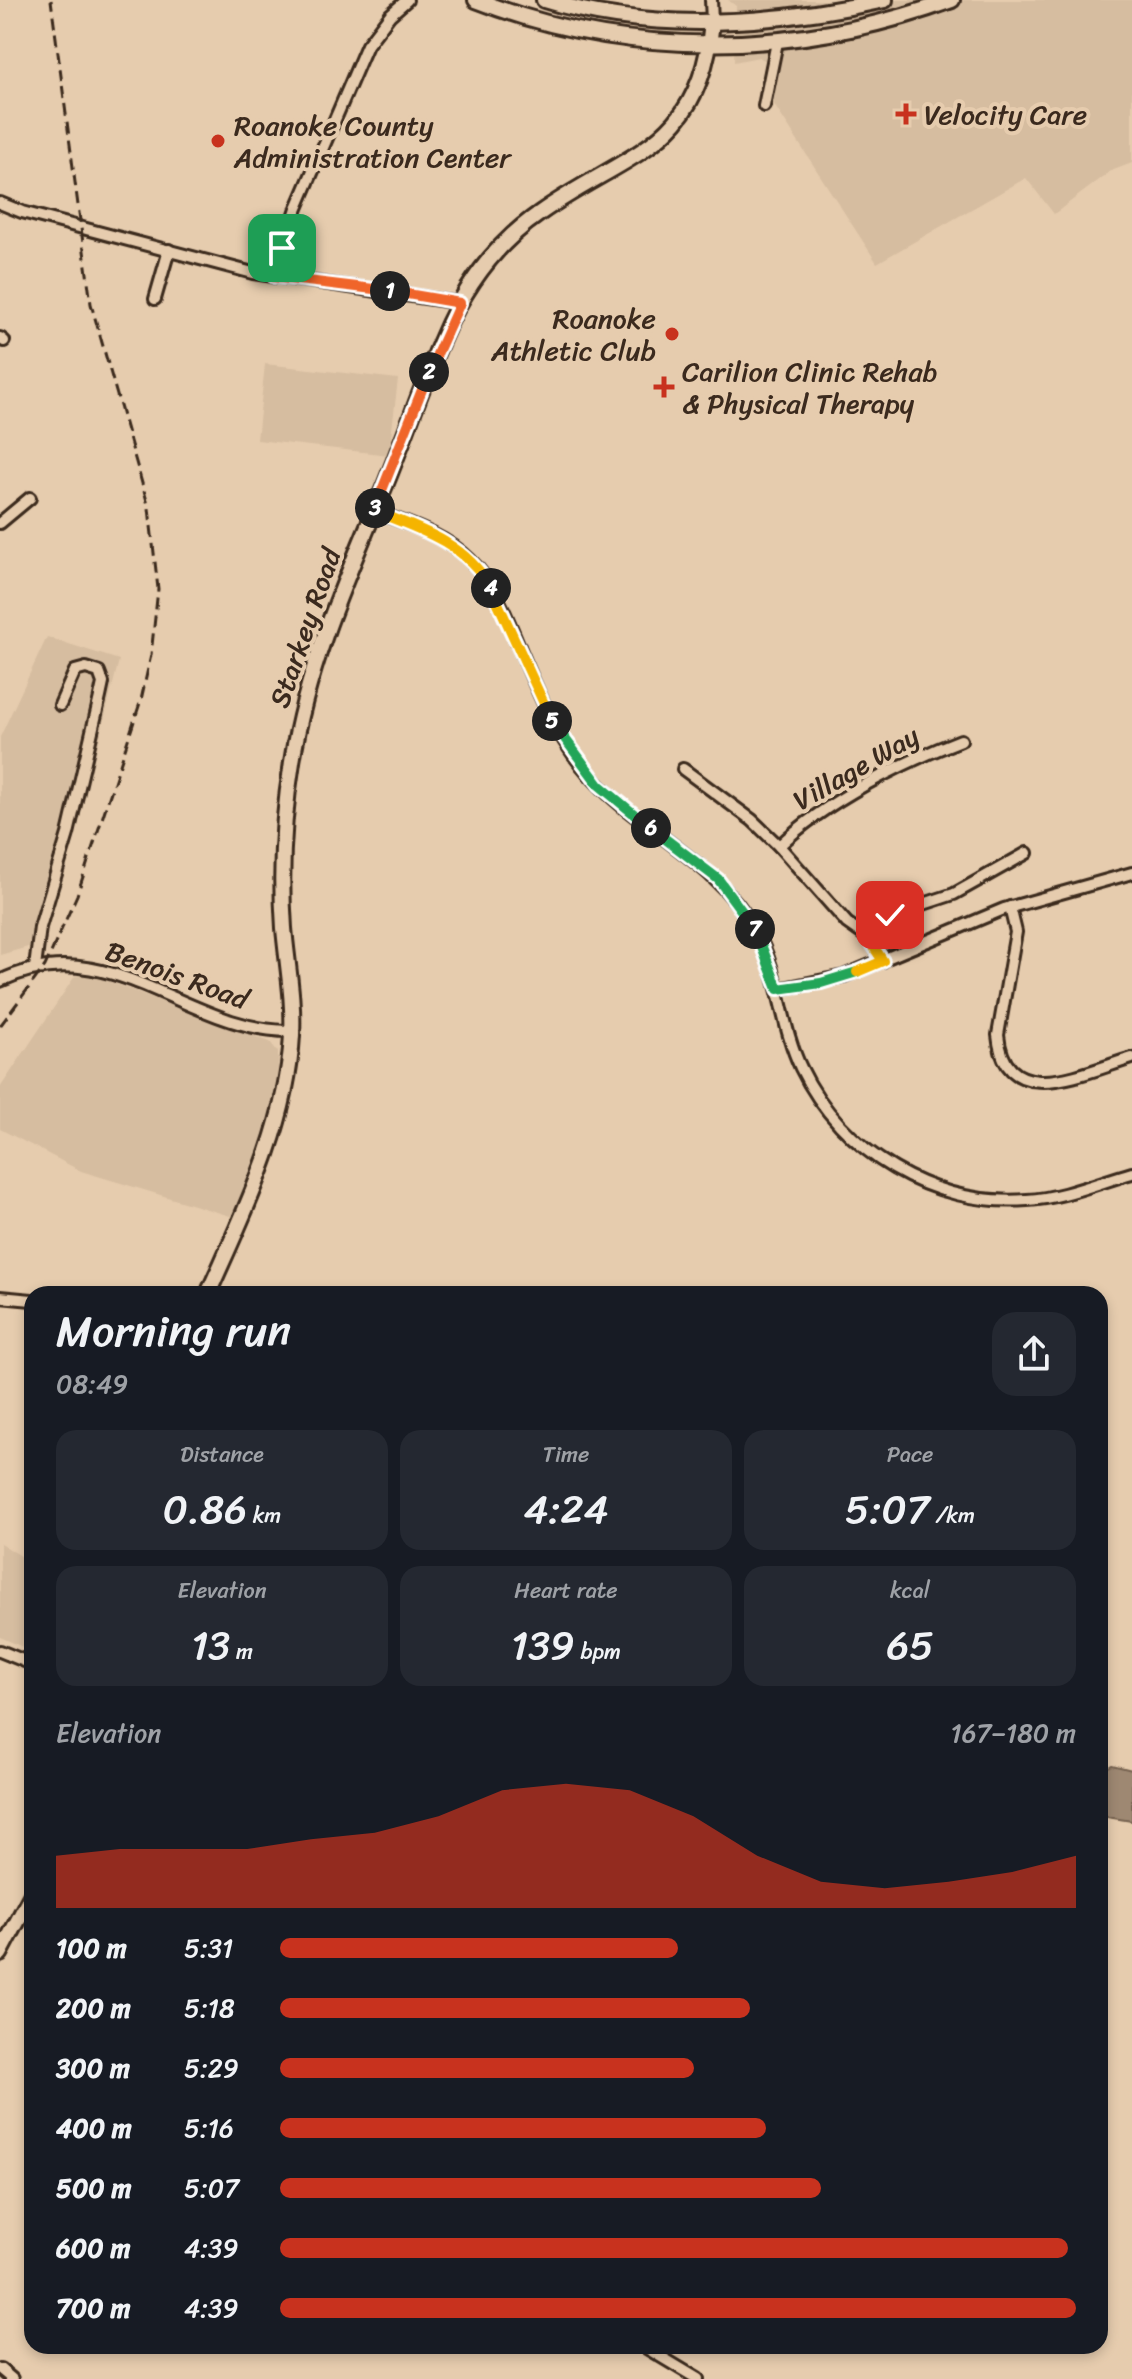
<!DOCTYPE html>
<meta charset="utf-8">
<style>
body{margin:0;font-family:Sriracha,sans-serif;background:#242831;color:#f1f3f6;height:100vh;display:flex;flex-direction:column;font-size:30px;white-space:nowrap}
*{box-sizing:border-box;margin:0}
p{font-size:26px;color:#9ea1a6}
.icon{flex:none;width:44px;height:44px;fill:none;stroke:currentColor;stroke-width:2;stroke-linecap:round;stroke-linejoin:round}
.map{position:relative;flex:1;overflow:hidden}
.panel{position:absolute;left:24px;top:1286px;width:1084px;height:1068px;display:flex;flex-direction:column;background:#171b24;border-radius:24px;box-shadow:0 4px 12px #0003}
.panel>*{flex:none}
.pin{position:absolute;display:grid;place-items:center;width:68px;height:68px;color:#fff;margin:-34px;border-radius:16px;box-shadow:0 4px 12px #0006}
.km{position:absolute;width:40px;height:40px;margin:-20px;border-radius:50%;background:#222;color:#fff;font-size:22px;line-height:40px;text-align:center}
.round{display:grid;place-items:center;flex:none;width:84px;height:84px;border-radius:24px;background:#242831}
.overview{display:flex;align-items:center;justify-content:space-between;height:136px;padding:0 32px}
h1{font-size:44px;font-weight:600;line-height:60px}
.metrics{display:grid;grid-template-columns:repeat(3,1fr);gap:12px;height:136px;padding:8px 32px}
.metrics div{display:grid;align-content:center;border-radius:20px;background:#242831;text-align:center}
.metrics b{font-size:40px;font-weight:600}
.metrics small{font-size:22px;font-weight:400}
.metrics p{font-size:22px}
.chart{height:224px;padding:16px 32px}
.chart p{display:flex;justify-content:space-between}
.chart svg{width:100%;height:144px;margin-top:8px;fill:#c8321e;opacity:.7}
ul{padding:0 32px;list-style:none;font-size:26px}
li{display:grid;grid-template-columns:128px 96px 1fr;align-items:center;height:60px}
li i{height:20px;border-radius:10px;background:#c8321e}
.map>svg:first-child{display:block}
.built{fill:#d6bda0}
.water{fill:#9e8872;stroke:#766250;stroke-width:2}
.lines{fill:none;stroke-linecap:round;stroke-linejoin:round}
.minor-casing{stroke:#3b2a1e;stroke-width:16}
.major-casing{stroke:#3b2a1e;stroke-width:20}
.minor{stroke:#e6ccae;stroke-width:10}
.major{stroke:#e6ccae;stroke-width:14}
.rail{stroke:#3b2a1e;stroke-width:3;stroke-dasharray:12 6;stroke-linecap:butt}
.split-1-casing{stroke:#fff;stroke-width:16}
.split-2-casing{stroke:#fff;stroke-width:16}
.split-3-casing{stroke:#fff;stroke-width:16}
.split-4-casing{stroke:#fff;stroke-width:16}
.split-5-casing{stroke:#fff;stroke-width:16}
.split-6-casing{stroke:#fff;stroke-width:16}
.split-7-casing{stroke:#fff;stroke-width:16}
.split-8-casing{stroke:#fff;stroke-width:16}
.split-9-casing{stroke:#fff;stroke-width:16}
.split-1{stroke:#f0652b;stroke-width:10}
.split-2{stroke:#f0652b;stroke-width:10}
.split-3{stroke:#f0652b;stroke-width:10}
.split-4{stroke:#f5b400;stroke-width:10}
.split-5{stroke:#f5b400;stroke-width:10}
.split-6{stroke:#22a559;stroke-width:10}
.split-7{stroke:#22a559;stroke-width:10}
.split-8{stroke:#22a559;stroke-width:10}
.split-9{stroke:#f5b400;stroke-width:10}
.poi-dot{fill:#c8321e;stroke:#e6ccae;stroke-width:3}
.labels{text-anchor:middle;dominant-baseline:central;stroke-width:8;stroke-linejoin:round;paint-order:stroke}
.poi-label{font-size:28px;fill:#3b2a1e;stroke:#e6ccae;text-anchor:start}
.street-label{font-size:28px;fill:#3b2a1e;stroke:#e6ccae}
</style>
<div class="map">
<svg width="1132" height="2379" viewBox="0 0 1132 2379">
<rect width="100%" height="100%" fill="#e6ccae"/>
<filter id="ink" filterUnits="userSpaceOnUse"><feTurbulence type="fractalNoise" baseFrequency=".0125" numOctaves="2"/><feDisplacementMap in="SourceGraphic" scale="16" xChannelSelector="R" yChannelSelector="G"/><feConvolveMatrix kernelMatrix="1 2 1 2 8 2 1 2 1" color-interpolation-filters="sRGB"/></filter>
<g filter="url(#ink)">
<!-- built -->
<g class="built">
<path d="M728 0H1132V163L1111 171 1054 214 1026 178 877 263 769 97 757 91 765 74 766 61 759 57 734 62 736 6Z"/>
<path d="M265 364 398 379 389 455 257 440Z"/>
<path d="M47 637 119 660 74 841 42 943 0 955V737Z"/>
<path d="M92 975 270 1042 278 1052 279 1078 270 1124 241 1205 230 1216 81 1171 0 1129V1088L75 976Z"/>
<path d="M0 1543 32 1563V1651L0 1637Z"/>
</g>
<!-- water -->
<path class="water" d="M1112 1765 1132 1770V1821L1100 1816V1772Z"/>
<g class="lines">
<defs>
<g id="minor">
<path d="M711 0 712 21"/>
<path d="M764 106 777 42"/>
<path d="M0 203 22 212 253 273 460 303"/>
<path d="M274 277 297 208 367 45 390 15 407 0"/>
<path d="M155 299 169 250"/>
<path d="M0 338 4 341"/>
<path d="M374 511C408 524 444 534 470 560 495 584 507 618 520 649 537 690 554 731 582 766 633 830 715 857 756 931 780 974 780 1024 801 1068 842 1153 933 1207 1027 1200 1063 1198 1097 1183 1132 1173"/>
<path d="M0 523 30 498"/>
<path d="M683 769 752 820 779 846 847 923 871 940 883 961"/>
<path d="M779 846C826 801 901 763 961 740"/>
<path d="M1010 907 1016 932 998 1035C1005 1113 1087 1071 1132 1058"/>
<path d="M866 935 890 915 954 894 1027 853"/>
<path d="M35 968 40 927 68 834 100 697 103 683 99 672 86 668 75 671 60 705"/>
<path d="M0 981C110 928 188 1033 293 1031"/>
<path d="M778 989 844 976 1004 909 1132 873"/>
<path d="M0 1297 32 1300"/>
<path d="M0 1651 32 1664"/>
<path d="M643 2346 698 2379"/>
<path d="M0 2369 12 2379"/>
</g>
<g id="major">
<path d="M476 0C629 60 800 56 952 0"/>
<path d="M544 0C653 34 775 24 885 0"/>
<path d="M208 1294C245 1210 287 1128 292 1035 294 999 287 963 284 928 280 872 283 817 292 762 307 664 348 574 386 483 406 434 422 384 444 335 465 286 495 244 540 213 628 151 701 148 712 21"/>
<path d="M0 1954 32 1894"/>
</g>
</defs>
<!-- minor casing -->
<use href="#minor" class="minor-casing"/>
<!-- major casing -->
<use href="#major" class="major-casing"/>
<!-- minor -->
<use href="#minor" class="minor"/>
<!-- major -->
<use href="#major" class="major"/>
<!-- rail -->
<path class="rail" d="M0 1026 45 966 77 895 141 700 151 655 158 589 149 508 91 304 51 0"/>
</g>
</g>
<g class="lines" filter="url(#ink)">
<defs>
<path id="split-1" d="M282 248 274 277 390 291"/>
<path id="split-2" d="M390 291 460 303 429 372"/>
<path id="split-3" d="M375 508 429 372"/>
<path id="split-4" d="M375 508 374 511C421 529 465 543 491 588"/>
<path id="split-5" d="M491 588 552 721"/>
<path id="split-6" d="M552 721 599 785 651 828"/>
<path id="split-7" d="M651 828 718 879 755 929"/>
<path id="split-8" d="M755 929 778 989 821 983 857 972"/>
<path id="split-9" d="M857 972 883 961 866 935 890 915"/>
</defs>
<!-- split-1 casing -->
<use href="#split-1" class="split-1-casing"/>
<!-- split-2 casing -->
<use href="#split-2" class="split-2-casing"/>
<!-- split-3 casing -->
<use href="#split-3" class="split-3-casing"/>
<!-- split-4 casing -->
<use href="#split-4" class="split-4-casing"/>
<!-- split-5 casing -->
<use href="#split-5" class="split-5-casing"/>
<!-- split-6 casing -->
<use href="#split-6" class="split-6-casing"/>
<!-- split-7 casing -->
<use href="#split-7" class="split-7-casing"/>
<!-- split-8 casing -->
<use href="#split-8" class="split-8-casing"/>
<!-- split-9 casing -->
<use href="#split-9" class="split-9-casing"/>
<!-- split-1 -->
<use href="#split-1" class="split-1"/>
<!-- split-2 -->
<use href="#split-2" class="split-2"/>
<!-- split-3 -->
<use href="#split-3" class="split-3"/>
<!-- split-4 -->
<use href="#split-4" class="split-4"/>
<!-- split-5 -->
<use href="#split-5" class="split-5"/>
<!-- split-6 -->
<use href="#split-6" class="split-6"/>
<!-- split-7 -->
<use href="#split-7" class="split-7"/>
<!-- split-8 -->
<use href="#split-8" class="split-8"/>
<!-- split-9 -->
<use href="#split-9" class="split-9"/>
</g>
<!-- markers -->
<g class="poi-dot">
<path d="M902 102h8v8h8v8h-8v8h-8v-8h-8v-8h8z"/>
<circle cx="218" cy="141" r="8"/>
<circle cx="672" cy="334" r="8"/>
<path d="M660 375h8v8h8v8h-8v8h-8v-8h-8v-8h8z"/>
</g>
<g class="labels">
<!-- poi labels -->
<g class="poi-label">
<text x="924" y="114">Velocity Care</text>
<text x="234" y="125">Roanoke County<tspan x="234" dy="32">Administration Center</tspan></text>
<text x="656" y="318" text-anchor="end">Roanoke<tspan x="656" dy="32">Athletic Club</tspan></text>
<text x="682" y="371">Carilion Clinic Rehab<tspan x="682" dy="32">&amp; Physical Therapy</tspan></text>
</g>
<!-- street labels -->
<g class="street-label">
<text transform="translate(305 628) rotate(-71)">Starkey Road</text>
<text transform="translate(856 768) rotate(-30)">Village Way</text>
<text transform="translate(177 975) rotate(20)">Benois Road</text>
</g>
</g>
</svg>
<div class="pin" style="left:282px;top:248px;background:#1e9e55"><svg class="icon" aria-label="arrive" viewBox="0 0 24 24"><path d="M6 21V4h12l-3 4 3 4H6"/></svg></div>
<div class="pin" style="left:890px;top:915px;background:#d93025"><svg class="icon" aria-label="check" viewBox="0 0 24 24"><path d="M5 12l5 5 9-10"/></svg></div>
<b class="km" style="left:390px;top:291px">1</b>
<b class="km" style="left:429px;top:372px">2</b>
<b class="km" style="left:375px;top:508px">3</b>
<b class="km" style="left:491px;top:588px">4</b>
<b class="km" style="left:552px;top:721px">5</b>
<b class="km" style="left:651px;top:828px">6</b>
<b class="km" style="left:755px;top:929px">7</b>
<section class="panel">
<div class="overview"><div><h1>Morning run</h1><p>08:49</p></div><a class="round"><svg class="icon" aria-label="share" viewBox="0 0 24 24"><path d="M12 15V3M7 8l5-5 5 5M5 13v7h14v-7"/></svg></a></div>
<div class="metrics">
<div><p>Distance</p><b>0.86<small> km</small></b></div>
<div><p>Time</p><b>4:24</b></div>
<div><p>Pace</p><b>5:07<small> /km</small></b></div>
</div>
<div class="metrics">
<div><p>Elevation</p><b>13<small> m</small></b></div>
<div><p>Heart rate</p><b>139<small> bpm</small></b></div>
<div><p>kcal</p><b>65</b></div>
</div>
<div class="chart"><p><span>Elevation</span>167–180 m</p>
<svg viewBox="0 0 160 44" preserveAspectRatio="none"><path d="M0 44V28L10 26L20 26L30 26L40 23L50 21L60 16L70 8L80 6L90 8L100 16L110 28L120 36L130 38L140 36L150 33L160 28V44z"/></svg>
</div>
<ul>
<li><b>100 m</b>5:31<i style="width:50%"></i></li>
<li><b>200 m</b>5:18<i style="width:59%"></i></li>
<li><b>300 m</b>5:29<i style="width:52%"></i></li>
<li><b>400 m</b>5:16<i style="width:61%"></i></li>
<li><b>500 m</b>5:07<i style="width:68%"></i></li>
<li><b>600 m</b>4:39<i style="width:99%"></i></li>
<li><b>700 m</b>4:39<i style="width:100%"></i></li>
</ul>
</section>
</div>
